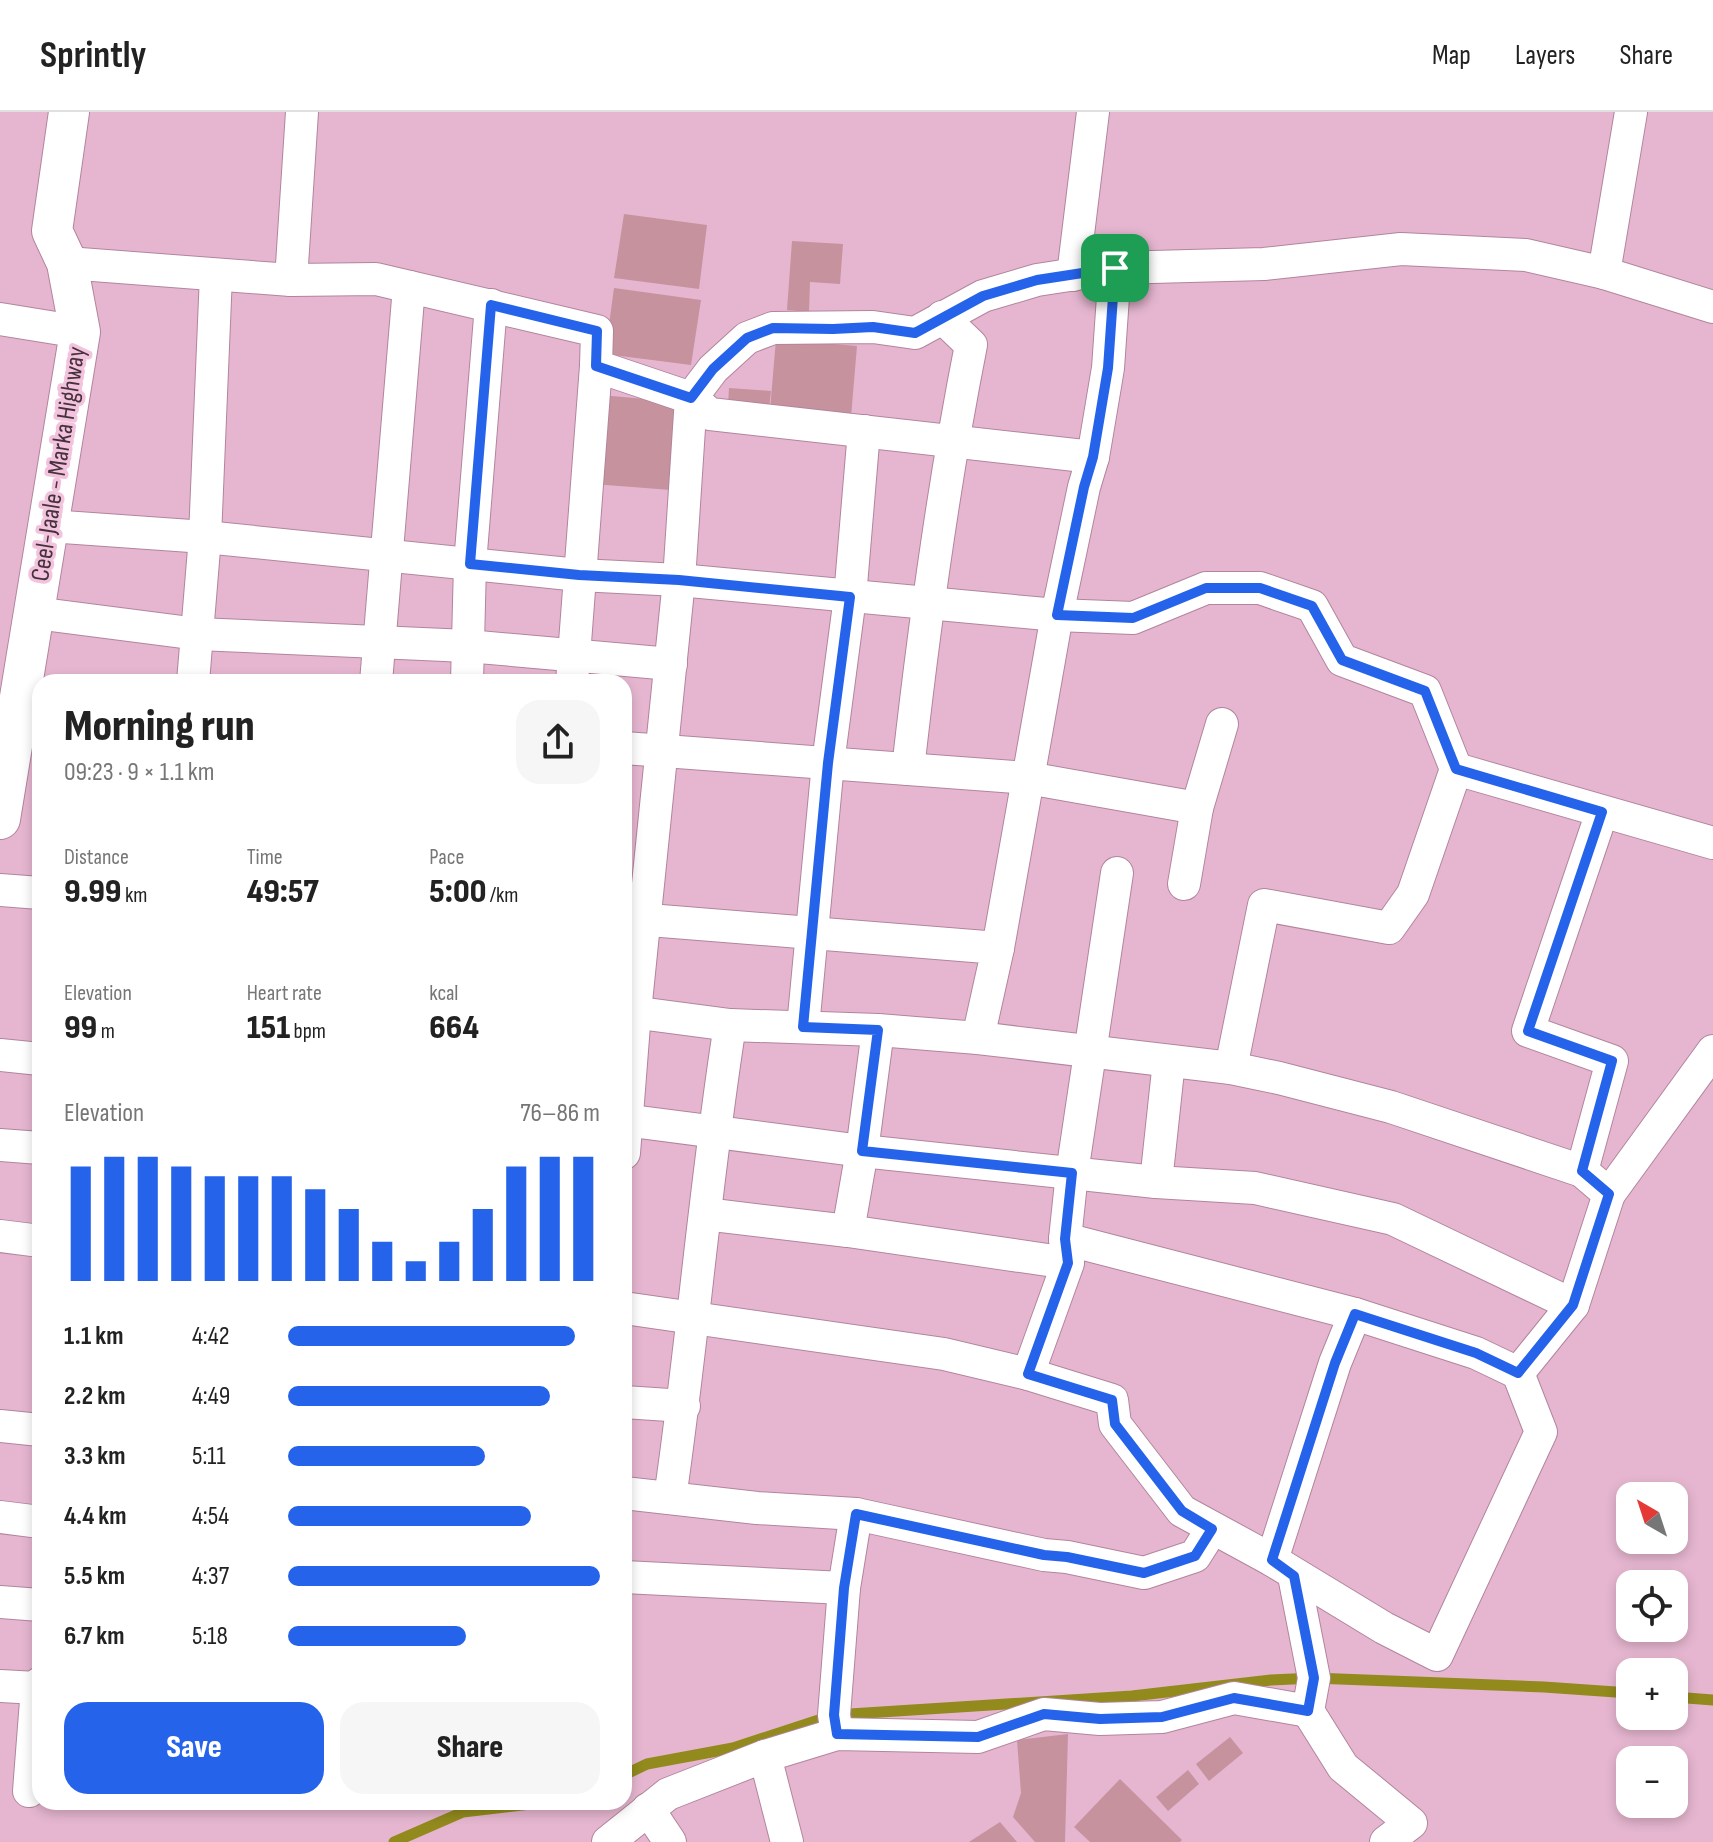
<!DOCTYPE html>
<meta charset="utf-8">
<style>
body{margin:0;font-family:"Sofia Sans Condensed",sans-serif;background:#f6f6f6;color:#222;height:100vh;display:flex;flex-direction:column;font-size:30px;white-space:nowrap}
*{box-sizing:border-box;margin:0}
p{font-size:26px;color:#767676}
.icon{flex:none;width:44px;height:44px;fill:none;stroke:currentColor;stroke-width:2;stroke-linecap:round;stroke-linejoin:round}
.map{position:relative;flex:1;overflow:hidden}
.panel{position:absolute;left:32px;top:562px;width:600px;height:1136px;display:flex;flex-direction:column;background:#fff;border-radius:24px;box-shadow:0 4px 12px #0003}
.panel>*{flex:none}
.needle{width:52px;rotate:321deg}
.fabs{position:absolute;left:1616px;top:1370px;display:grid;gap:16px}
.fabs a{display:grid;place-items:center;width:72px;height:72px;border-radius:16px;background:#fff;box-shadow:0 4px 12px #0003;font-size:40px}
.pin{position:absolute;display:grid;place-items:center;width:68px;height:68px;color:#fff;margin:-34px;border-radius:16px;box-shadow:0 4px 12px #0006}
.round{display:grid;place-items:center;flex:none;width:84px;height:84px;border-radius:24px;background:#f6f6f6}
.overview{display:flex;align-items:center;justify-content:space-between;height:136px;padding:0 32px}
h1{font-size:44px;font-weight:800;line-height:60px}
.metrics{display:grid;grid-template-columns:repeat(3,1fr);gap:12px;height:136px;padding:8px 32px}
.metrics div{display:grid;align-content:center}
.metrics b{font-size:34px;font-weight:800}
.metrics small{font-size:22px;font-weight:400}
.metrics p{font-size:22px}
.chart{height:224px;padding:16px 32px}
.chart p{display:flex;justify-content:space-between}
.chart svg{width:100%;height:144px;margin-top:8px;stroke:#2563eb;stroke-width:6}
.primary-button{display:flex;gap:16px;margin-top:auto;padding:16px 32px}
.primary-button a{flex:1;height:92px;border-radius:24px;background:#2563eb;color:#fff;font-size:32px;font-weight:800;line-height:92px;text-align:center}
.primary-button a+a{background:#f6f6f6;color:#222}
ul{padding:0 32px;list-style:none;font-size:26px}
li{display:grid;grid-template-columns:128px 96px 1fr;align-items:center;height:60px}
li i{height:20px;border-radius:10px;background:#2563eb}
header{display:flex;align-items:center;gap:48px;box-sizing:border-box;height:112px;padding:0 40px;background:#fff;border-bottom:2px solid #e0e0e0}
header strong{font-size:38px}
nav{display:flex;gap:44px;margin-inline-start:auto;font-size:28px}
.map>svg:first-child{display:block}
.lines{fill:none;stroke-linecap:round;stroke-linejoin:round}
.stream{stroke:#928a1d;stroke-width:11}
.building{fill:#c6929d}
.minor-casing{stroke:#b2859d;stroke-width:34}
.tertiary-casing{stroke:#b2859d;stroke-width:42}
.minor{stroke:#fff;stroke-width:32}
.tertiary{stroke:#fff;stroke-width:40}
.route-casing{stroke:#fff;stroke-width:16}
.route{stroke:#2563eb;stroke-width:10}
.labels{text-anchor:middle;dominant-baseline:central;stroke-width:7;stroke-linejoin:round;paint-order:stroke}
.street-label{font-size:26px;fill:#45323d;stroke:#f3c3dd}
</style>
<header>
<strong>Sprintly</strong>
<nav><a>Map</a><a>Layers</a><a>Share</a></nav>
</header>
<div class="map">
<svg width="1713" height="1730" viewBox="0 0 1713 1730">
<rect width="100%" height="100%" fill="#e6b6d0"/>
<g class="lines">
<!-- stream -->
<g class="stream">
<path d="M1674 1585 1713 1588"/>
<path d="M624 1663 647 1652 733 1636 834 1603 1132 1584 1271 1568 1314 1566 1544 1575 1630 1581"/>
<path d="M394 1730 463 1700 547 1690"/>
</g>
</g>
<!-- building -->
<g class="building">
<path d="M624 102 707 113 699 177 614 166Z"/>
<path d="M792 129 843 132 840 172 810 170 809 200 787 198Z"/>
<path d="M614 176 701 188 691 253 605 242Z"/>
<path d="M776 227 857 234 851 305 770 298Z"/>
<path d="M729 276 771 279 769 296 728 293Z"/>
<path d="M601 283 678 290 671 378 593 372Z"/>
<path d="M1068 1622 1065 1730H1035L1013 1705 1021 1681 1017 1628Z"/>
<path d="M1230 1625 1243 1641 1209 1669 1196 1652Z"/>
<path d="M1188 1658 1199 1672 1168 1699 1156 1685Z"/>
<path d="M1120 1667 1182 1728 1180 1730H1090L1074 1715Z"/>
<path d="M1000 1710 1017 1730H969Z"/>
</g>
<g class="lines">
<defs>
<g id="minor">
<path d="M67 151 291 168 376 167 597 219 596 254 691 286 710 302 1093 345"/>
<path d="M1604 161 1631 0"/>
<path d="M1073 163 1093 0"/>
<path d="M291 168 302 0"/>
<path d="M0 207 80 220"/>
<path d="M49 414 205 425 579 463 679 468 1057 503 1133 506 1206 476H1260L1312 494 1342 548 1425 579 1456 657 1413 782 1389 816 1264 793 1231 956"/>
<path d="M35 501 198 522 467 534 671 552"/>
<path d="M193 570 205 425 216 163"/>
<path d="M376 570 409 175"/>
<path d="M467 570 470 452 491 193"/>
<path d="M572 570 596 254"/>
<path d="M624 636 1028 666 1197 696"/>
<path d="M908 657C924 515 943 374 971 233L942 205"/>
<path d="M1456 657 1713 731"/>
<path d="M1184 772 1197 696 1222 612"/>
<path d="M0 778 40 781"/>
<path d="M624 806 998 836 978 926 1231 956 1279 966 1391 995 1582 1059 1609 1082 1573 1193 1518 1261 1476 1241 1355 1202 1065 1127"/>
<path d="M998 836 1057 503 1084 375 1093 345 1108 256 1115 156"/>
<path d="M624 899 730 913 878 918 978 926"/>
<path d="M803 915 828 651 850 485 864 319"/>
<path d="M0 943 40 947"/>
<path d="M624 1008 862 1039 1156 1070 1255 1076 1393 1107 1573 1193"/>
<path d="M0 1033 40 1036"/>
<path d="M624 1041 635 900 679 468 691 286 713 257 747 226 773 216 873 215 915 221 983 184 1037 168 1115 156 1264 152 1401 137 1526 143 1604 161 1713 195"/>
<path d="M1582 1059 1612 949 1528 919 1602 700"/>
<path d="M1156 1070 1169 949"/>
<path d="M1609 1082 1713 939"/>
<path d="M705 1102 848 1119 1068 1151 1028 1262"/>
<path d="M848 1119 862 1039 878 918"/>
<path d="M0 1124 40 1129"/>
<path d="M1068 1148 1065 1127 1072 1061 1117 761"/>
<path d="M624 1196 944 1242 1028 1262 1112 1288 1115 1312 1182 1399 1272 1448 1384 1516 1437 1543 1541 1320 1518 1261"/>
<path d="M624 1290 684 1294"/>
<path d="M0 1314 40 1318"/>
<path d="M624 1381 757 1396 856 1402 1044 1443 1067 1445 1144 1461 1195 1444 1212 1417"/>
<path d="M670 1386C693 1228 705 1070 730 913"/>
<path d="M0 1405 40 1410"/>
<path d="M1272 1448 1335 1251 1355 1202"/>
<path d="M1294 1464 1314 1566 1308 1599 1343 1655 1411 1711 1386 1730"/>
<path d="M624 1465 844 1476"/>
<path d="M0 1490 40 1493"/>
<path d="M0 1574 37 1576 40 1571"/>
<path d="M837 1622 834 1603 844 1476 856 1402"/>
<path d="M765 1644 787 1730"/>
<path d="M29 1679 37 1576"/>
<path d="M648 1697 670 1730"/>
<path d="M608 1730 668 1682 765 1644 837 1622 978 1625 1044 1602 1100 1607 1162 1605 1234 1586 1308 1599"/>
</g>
<path id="tertiary" d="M0 707 80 220 67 151 52 119 69 0"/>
</defs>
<!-- minor casing -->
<use href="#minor" class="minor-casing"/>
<!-- tertiary casing -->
<use href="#tertiary" class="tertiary-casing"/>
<!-- minor -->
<use href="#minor" class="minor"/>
<!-- tertiary -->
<use href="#tertiary" class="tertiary"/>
</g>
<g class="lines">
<defs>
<path id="route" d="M1115 156 1108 256 1093 345 1084 375 1057 503 1133 506 1206 476H1260L1312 494 1342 548 1425 579 1456 657 1602 700 1528 919 1612 949 1582 1059 1609 1082 1573 1193 1518 1261 1476 1241 1355 1202 1335 1251 1272 1448 1294 1464 1314 1566 1308 1599 1234 1586 1162 1605 1100 1607 1044 1602 978 1625 837 1622 834 1603 844 1476 856 1402 1044 1443 1067 1445 1144 1461 1195 1444 1212 1417 1182 1399 1115 1312 1112 1288 1028 1262 1068 1151 1065 1127 1072 1061 862 1039 878 918 803 915 828 651 850 485 679 468 579 463 470 452 491 193 597 219 596 254 691 286 713 257 747 226 773 216 833 217 873 215 915 221 983 184 1037 168Z"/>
</defs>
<!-- route casing -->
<use href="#route" class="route-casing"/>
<!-- route -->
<use href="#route" class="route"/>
</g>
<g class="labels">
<!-- street labels -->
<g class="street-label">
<text transform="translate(59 352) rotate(-81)">Ceel-Jaale - Marka Highway</text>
</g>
</g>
</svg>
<div class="fabs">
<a><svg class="needle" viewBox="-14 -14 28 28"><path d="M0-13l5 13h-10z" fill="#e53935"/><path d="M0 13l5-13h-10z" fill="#767676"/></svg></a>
<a><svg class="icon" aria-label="locate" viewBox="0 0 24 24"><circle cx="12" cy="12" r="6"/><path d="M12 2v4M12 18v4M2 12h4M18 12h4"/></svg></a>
<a>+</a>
<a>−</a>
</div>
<div class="pin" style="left:1115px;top:156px;background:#1e9e55"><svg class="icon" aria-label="arrive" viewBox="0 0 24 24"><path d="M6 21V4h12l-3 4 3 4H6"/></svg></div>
<section class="panel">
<div class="overview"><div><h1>Morning run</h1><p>09:23 · 9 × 1.1 km</p></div><a class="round"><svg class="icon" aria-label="share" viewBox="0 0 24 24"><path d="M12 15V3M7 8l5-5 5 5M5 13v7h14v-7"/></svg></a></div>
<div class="metrics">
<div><p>Distance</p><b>9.99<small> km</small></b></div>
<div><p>Time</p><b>49:57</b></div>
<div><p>Pace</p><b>5:00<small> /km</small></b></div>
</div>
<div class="metrics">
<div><p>Elevation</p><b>99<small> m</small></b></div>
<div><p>Heart rate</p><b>151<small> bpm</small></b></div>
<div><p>kcal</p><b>664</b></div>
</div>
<div class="chart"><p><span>Elevation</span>76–86 m</p>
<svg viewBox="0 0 160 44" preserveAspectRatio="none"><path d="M5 44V9M15 44V6M25 44V6M35 44V9M45 44V12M55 44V12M65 44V12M75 44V16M85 44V22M95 44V32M105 44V38M115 44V32M125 44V22M135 44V9M145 44V6M155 44V6"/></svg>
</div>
<ul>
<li><b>1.1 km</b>4:42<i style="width:92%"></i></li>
<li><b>2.2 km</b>4:49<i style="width:84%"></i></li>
<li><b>3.3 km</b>5:11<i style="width:63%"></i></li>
<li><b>4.4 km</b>4:54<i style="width:78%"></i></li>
<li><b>5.5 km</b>4:37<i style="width:100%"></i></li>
<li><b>6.7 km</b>5:18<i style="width:57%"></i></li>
</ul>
<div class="primary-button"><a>Save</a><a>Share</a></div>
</section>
</div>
